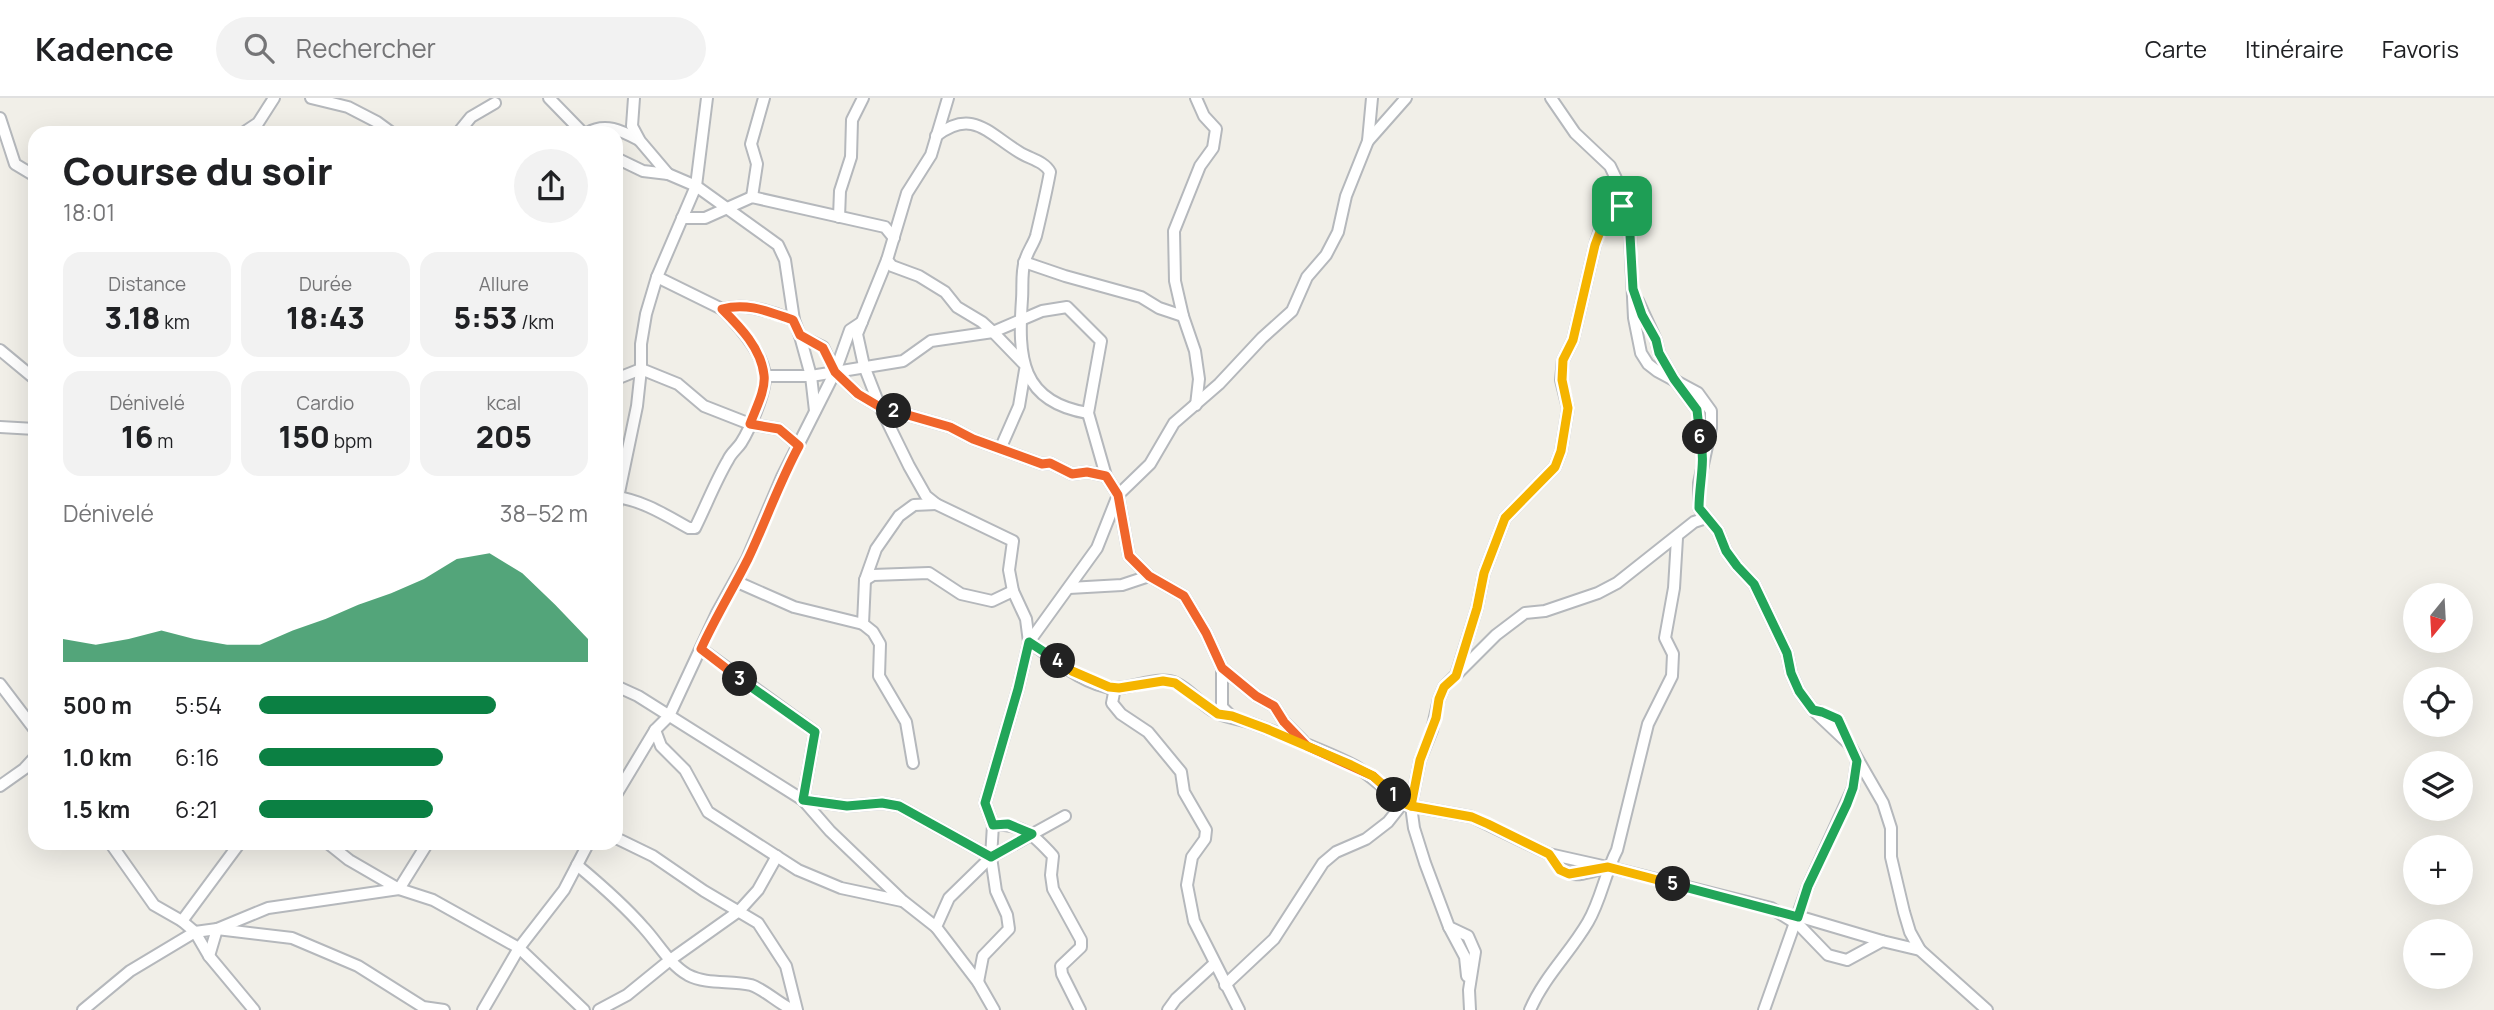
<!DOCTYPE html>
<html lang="fr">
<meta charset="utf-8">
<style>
body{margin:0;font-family:Manrope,sans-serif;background:#f2f2f2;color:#202124;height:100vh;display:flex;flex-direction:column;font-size:26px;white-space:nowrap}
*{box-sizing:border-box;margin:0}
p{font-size:23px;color:#757577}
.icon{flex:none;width:38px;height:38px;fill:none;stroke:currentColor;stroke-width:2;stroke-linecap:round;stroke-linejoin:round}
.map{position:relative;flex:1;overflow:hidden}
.details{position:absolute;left:28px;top:28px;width:595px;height:724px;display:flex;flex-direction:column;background:#fff;border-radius:21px;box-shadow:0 7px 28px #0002}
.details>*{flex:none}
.needle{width:46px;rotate:198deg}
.buttons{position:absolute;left:2403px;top:485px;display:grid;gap:14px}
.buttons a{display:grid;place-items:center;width:70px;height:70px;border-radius:50%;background:#fff;box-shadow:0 7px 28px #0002;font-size:35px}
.pin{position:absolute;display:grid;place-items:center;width:60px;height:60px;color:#fff;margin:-30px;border-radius:14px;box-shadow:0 4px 10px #0006}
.km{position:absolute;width:35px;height:35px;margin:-18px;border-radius:50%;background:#222;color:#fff;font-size:19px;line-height:35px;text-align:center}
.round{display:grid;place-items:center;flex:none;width:74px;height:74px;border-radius:37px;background:#f2f2f2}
.summary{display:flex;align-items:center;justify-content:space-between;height:119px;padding:0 35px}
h1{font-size:38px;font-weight:800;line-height:52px}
.stats{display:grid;grid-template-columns:repeat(3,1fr);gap:10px;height:119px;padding:7px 35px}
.stats div{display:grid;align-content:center;border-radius:18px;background:#f2f2f2;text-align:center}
.stats b{font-size:30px;font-weight:800}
.stats small{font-size:19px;font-weight:400}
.stats p{font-size:19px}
.chart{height:196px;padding:14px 35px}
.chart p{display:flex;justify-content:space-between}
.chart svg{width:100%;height:126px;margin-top:7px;fill:#0b8043;opacity:.7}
ul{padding:0 35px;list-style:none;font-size:23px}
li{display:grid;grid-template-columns:112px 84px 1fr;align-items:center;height:52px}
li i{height:18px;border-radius:9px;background:#0b8043}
header{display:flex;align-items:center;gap:42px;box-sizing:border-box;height:98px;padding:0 35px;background:#fff;border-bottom:2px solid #e0e0e0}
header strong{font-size:33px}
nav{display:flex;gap:38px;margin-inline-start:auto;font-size:24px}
.search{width:490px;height:63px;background:#f2f2f2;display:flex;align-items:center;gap:18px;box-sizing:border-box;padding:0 24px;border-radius:38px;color:#757577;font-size:26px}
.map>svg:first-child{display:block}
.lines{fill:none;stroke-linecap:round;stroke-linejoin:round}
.street-casing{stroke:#b5b8bc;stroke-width:14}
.street{stroke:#fff;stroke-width:10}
.split-1-casing{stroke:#fff;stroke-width:14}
.split-2-casing{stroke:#fff;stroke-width:14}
.split-3-casing{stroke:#fff;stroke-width:14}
.split-4-casing{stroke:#fff;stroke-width:14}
.split-5-casing{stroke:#fff;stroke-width:14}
.split-6-casing{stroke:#fff;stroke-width:14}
.split-7-casing{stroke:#fff;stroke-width:14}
.split-1{stroke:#f5b400;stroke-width:9}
.split-2{stroke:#f0652b;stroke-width:9}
.split-3{stroke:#f0652b;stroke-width:9}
.split-4{stroke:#22a559;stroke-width:9}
.split-5{stroke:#f5b400;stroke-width:9}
.split-6{stroke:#22a559;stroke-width:9}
.split-7{stroke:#22a559;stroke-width:9}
</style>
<header>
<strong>Kadence</strong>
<div class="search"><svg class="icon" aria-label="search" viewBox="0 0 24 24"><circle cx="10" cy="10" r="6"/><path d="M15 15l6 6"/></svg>Rechercher</div>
<nav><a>Carte</a><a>Itinéraire</a><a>Favoris</a></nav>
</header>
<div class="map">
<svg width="2494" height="912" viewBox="0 0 2494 912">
<rect width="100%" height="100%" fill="#f1efe8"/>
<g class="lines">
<defs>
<g id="street">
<path d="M311 0 348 9 377 24 392 35"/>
<path d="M549 0 583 35"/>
<path d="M634 0 632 28 640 43 668 76"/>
<path d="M948 0 931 57 907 95 887 162 892 168 919 178 945 194 957 209 982 224 993 234 1023 265"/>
<path d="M1551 0 1575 35 1610 68 1621 91 1622 108 1630 137 1634 220 1641 255 1648 266 1657 273 1698 295 1711 313V330L1699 385V410L1718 433 1726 453 1737 468 1754 486 1787 555 1791 575 1799 593 1813 612 1849 646 1883 705 1891 730V759L1904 814 1910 834 1920 852"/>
<path d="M0 20 15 66 35 78"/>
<path d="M243 35 258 25 274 0"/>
<path d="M458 35 471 19 495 5"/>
<path d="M587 35C606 24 622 33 639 42"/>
<path d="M936 38C972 10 988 35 1019 54 1030 61 1044 63 1050 74 1046 96 1041 117 1036 138 1033 147 1027 154 1025 163 1021 174 1023 189 1022 201 1018 259 1020 304 1088 315"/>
<path d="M1368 43 1372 0"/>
<path d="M616 60 643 73 668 76 696 88 778 147 785 162 794 222 800 238 823 249 835 274 858 296 880 309 950 329 973 341 1042 366 1050 365 1072 376 1087 374 1106 378"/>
<path d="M752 99 757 66 751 46 764 0"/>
<path d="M839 119 840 93 851 59 852 22 863 0"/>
<path d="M682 120H705L752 99 885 129 894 140"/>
<path d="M887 162 857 236 864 268 880 309 909 368 926 398 936 406 1013 443 1009 472 1013 493"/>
<path d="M1024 164 1065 178 1141 199 1159 210 1183 218"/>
<path d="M657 179 722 211C748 204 769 214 794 222"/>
<path d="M1638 203 1656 242 1659 255 1674 281 1697 312 1703 352"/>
<path d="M800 238 811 278 815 313"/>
<path d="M0 252 35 281"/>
<path d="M765 278H811L903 263 931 243 993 234 1042 213 1067 209 1101 243 1088 315 1106 378 1118 397 1129 458 1149 478 1184 498 1206 535 1222 570V609L1231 618"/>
<path d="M616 281 641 271 678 286 704 308 750 326 779 331 799 348"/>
<path d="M1196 307 1199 281 1195 253 1183 218 1175 183 1174 133 1200 68 1213 50 1216 31 1204 18 1196 0"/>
<path d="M0 329 35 331"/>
<path d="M1001 349 1019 308 1025 272"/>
<path d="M616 399C642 402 667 418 689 430H695C706 408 715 384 728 362 731 355 737 351 741 345 750 331 765 295 765 279 764 255 738 227 722 211"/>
<path d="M616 409 637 308 641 271V246L646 216 657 179 696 88 707 0"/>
<path d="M865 482 873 477 929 475 961 496 992 503 1013 493 1026 521 1029 544 1018 591 985 705 993 727 991 759 949 800 936 829 978 884 994 912"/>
<path d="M735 483 794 509 863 526"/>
<path d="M1069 490 1122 487 1149 478"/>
<path d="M1029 544C1053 560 1083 587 1113 590 1132 591 1159 577 1176 585 1191 592 1201 607 1215 614 1225 620 1240 621 1251 625 1285 638 1322 651 1355 668 1375 680 1391 699 1411 708L1472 719 1549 756 1616 771 1771 810 1800 828 1828 857 1847 862 1882 843 1920 852 1987 912"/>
<path d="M1029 544 1097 450 1118 397 1150 366 1174 325 1219 286 1262 240 1292 213 1307 179 1326 157 1338 134 1346 98 1368 43 1406 0"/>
<path d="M701 551 815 634 803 702"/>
<path d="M1222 570 1256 598 1274 608 1284 624 1303 643"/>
<path d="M1457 574 1477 510 1484 475 1505 420 1555 369 1561 353 1568 310 1561 282 1563 262 1573 242 1595 147 1603 123 1610 114 1622 108"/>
<path d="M0 586 35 632"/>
<path d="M616 588 638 598 803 702 830 733 903 803 936 829"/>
<path d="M1109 589 1114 595 1112 605 1121 616 1148 634 1181 674 1184 694 1206 732 1205 741 1192 759 1187 787 1194 823 1239 912"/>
<path d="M1818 613 1838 621 1848 644"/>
<path d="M655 632 661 648 685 672 708 714 798 772 841 790 902 803"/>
<path d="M913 665 906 624 879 578 880 546 873 534 863 526 865 482 876 451 899 418 914 407 936 406"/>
<path d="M0 688 24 671 35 659"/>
<path d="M616 697 655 632 669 618 717 515 747 461 782 379 835 274 850 232 862 224"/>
<path d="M803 702 847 708 882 705 899 708 991 759 996 793 1007 817 1009 831 983 858 978 884"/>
<path d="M993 727C1022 725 1034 737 1053 758L1051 777 1053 791 1081 842V849L1061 868 1062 876 1080 912"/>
<path d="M616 740 653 758 704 793 758 825 786 868 797 912"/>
<path d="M111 746 154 807 182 823 195 834 209 858 254 912"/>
<path d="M329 746 349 762 399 791 433 802 519 850 584 912"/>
<path d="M1549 756C1568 783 1575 778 1605 770"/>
<path d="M991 759 1065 718"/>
<path d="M577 767C601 787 624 807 644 830 658 845 669 866 688 877 707 887 730 882 751 887 764 891 779 906 793 912"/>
<path d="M399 791 427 746"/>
<path d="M1794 817 1882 843"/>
<path d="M182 823 239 746"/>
<path d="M1449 829 1465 859 1467 878"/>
<path d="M209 858 217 831 268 810 399 791"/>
<path d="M1225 887 1274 841 1323 765 1336 754 1366 741 1388 724 1403 705"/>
<path d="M83 912 130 873 195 834 217 831 292 840 358 868 423 909 444 912"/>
<path d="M483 912 519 850 564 792 588 746"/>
<path d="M599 912 627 897 670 862 739 813 758 792 777 758"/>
<path d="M1168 912 1176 901 1214 866"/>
<path d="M1470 912 1469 892 1475 854 1468 838 1449 829 1425 765 1414 730 1411 708 1420 662 1432 632 1439 601 1444 589 1496 537 1525 515 1545 513 1598 495 1617 485 1694 424 1706 420"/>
<path d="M1530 912C1544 879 1570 855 1588 824 1601 802 1605 775 1617 752L1648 626 1672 578 1673 556 1665 540 1674 490 1677 440"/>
<path d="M1764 912 1808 788 1853 690 1857 663"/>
</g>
</defs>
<!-- street casing -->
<use href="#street" class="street-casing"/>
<!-- street -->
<use href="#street" class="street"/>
</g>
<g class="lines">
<defs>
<path id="split-1" d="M1394 697 1411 708 1420 662 1436 620 1439 601 1444 589 1456 578 1477 510 1484 475 1505 420 1555 369 1561 353 1568 310 1562 282 1563 262 1573 242 1595 147 1604 123 1610 114 1622 108"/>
<path id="split-2" d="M894 313 950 329 973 341 1042 366 1050 365 1072 376 1087 374 1106 378 1118 397 1129 458 1149 478 1184 498 1206 535 1222 570 1256 598 1274 608 1284 624 1307 648 1373 678 1394 697"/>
<path id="split-3" d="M740 581 701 551C715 520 733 491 748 461 766 423 779 385 799 348L779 331 750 326C755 312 766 292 764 277 761 250 740 229 722 211 748 204 769 214 793 222L800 237 823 250 835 274 858 296 880 309 894 313"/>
<path id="split-4" d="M740 581 815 634 803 702 847 708 882 705 899 708 991 759 1032 736 1008 726 993 727 985 705 1018 591 1029 544 1058 563"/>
<path id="split-5" d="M1058 563 1072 573 1109 589 1119 590 1163 583 1175 585 1218 616 1232 618 1267 631 1351 667 1373 678 1403 705 1411 708 1472 719 1488 726 1549 756 1560 772 1569 776 1608 769 1673 786"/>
<path id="split-6" d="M1673 786 1798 819 1808 788 1847 706 1853 690 1857 663 1838 621 1822 614 1813 612 1799 593 1791 575 1787 555 1754 486 1737 468 1726 453 1718 433 1699 410C1699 385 1706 364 1700 339"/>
<path id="split-7" d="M1622 108 1630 137 1633 191 1642 217 1656 242 1659 255 1674 281 1697 312 1700 339"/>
</defs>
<!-- split-1 casing -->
<use href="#split-1" class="split-1-casing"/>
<!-- split-2 casing -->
<use href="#split-2" class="split-2-casing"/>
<!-- split-3 casing -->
<use href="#split-3" class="split-3-casing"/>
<!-- split-4 casing -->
<use href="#split-4" class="split-4-casing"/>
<!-- split-5 casing -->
<use href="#split-5" class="split-5-casing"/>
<!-- split-6 casing -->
<use href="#split-6" class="split-6-casing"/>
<!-- split-7 casing -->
<use href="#split-7" class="split-7-casing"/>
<!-- split-1 -->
<use href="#split-1" class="split-1"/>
<!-- split-2 -->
<use href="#split-2" class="split-2"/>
<!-- split-3 -->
<use href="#split-3" class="split-3"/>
<!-- split-4 -->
<use href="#split-4" class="split-4"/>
<!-- split-5 -->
<use href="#split-5" class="split-5"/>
<!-- split-6 -->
<use href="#split-6" class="split-6"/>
<!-- split-7 -->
<use href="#split-7" class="split-7"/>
</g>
</svg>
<div class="buttons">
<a><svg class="needle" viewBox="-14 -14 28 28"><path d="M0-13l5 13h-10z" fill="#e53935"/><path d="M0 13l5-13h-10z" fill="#757577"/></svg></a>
<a><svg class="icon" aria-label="locate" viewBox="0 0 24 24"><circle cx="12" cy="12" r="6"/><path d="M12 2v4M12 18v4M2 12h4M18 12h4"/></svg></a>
<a><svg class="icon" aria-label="layers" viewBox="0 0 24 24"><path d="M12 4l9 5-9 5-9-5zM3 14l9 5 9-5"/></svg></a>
<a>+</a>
<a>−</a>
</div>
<div class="pin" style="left:1622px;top:108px;background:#1e9e55"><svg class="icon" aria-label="arrive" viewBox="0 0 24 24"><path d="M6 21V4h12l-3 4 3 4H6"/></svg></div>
<b class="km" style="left:1394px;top:697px">1</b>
<b class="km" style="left:894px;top:313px">2</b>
<b class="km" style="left:740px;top:581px">3</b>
<b class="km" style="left:1058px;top:563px">4</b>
<b class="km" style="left:1673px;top:786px">5</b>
<b class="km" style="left:1700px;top:339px">6</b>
<section class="details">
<div class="summary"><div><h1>Course du soir</h1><p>18:01</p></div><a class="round"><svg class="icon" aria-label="share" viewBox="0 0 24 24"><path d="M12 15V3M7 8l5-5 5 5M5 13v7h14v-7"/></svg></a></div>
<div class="stats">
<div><p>Distance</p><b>3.18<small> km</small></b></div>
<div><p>Durée</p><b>18:43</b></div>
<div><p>Allure</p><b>5:53<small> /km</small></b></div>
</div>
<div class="stats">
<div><p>Dénivelé</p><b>16<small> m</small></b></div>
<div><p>Cardio</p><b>150<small> bpm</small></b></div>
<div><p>kcal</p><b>205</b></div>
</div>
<div class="chart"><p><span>Dénivelé</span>38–52 m</p>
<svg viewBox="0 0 160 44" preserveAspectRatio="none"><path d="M0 44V36L10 38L20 36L30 33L40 36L50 38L60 38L70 33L80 29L90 24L100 20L110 15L120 8L130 6L140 13L150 24L160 36V44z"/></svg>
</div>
<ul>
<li><b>500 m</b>5:54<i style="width:72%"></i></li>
<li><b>1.0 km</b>6:16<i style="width:56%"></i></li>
<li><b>1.5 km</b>6:21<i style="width:53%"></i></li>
</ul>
</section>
</div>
